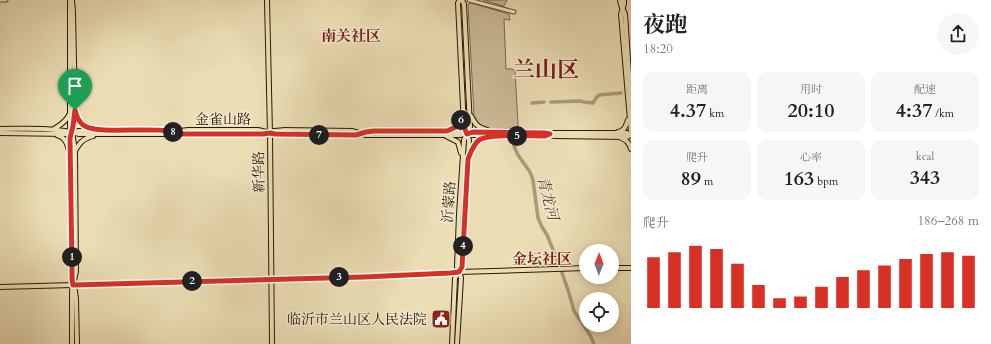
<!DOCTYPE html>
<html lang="zh">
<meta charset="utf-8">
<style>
body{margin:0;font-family:Cardo,"Noto Serif SC",serif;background:#f6f6f6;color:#222;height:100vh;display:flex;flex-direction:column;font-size:15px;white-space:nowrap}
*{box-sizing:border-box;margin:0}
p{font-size:13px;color:#767676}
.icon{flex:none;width:22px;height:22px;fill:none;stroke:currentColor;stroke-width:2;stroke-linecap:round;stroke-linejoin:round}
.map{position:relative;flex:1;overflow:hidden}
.details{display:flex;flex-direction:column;background:#fff;width:360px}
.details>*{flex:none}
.needle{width:26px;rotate:1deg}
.buttons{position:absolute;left:579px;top:244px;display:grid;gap:8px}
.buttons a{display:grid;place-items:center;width:40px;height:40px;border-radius:50%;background:#fff;box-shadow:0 2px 10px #0003;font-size:20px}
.pin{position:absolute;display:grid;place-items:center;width:34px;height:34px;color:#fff;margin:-41px -17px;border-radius:50% 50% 50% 0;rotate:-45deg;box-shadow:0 0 4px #0007}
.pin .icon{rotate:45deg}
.km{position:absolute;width:20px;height:20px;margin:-10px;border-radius:50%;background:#222;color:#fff;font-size:11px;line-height:20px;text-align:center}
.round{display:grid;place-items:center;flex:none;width:42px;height:42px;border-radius:21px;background:#f6f6f6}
.head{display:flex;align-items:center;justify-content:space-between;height:68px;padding:0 12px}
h1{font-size:22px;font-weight:700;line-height:30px}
.figures{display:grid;grid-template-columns:repeat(3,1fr);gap:6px;height:68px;padding:4px 12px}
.figures div{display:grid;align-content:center;border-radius:10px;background:#f6f6f6;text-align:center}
.figures b{font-size:20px;font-weight:700}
.figures small{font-size:11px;font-weight:400}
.figures p{font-size:11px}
.chart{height:112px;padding:8px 12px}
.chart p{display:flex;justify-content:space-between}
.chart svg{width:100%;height:72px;margin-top:4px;stroke:#d93025;stroke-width:6}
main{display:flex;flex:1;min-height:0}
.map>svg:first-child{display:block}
.green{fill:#cabb96;stroke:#7a694e}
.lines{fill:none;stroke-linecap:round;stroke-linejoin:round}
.river{stroke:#a99a79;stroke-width:3.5}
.minor-casing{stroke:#5a4832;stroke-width:5}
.major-casing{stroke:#2a1706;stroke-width:6}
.minor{stroke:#f2e9ce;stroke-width:3}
.major{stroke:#ebddb4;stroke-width:4}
.route-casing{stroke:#fff;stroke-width:8}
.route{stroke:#d93025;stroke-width:5}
.labels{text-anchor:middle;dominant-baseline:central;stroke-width:3;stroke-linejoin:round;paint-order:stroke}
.street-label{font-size:14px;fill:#2a1706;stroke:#f2e9ce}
.poi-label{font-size:14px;fill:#2a1706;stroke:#f2e9ce;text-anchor:end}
.neighbourhood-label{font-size:15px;font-weight:bold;fill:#7a1f14;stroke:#f2e9ce}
.water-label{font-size:15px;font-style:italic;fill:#5d4b34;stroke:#f2e9ce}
.town-label{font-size:22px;font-weight:bold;fill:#7a1f14;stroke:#f2e9ce}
</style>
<main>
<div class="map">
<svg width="631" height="344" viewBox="0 0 631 344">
<rect width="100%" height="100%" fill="#ebddb4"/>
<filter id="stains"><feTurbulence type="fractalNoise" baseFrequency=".005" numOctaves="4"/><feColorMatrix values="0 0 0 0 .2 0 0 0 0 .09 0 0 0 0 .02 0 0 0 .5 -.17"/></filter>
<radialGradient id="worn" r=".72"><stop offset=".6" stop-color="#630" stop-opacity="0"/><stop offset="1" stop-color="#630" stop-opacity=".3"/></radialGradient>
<!-- green -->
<g class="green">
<path d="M483 0H507L504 6Z"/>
<path d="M471 3 509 14 510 20 504 19 506 69H512L515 71 518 124V128C508 128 489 131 482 126 478 123 476 119 474 115L468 4Z"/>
</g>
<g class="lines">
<!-- river -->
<g class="river">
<path d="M551 102 581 101 583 102 593 103 596 98 599 95 621 93"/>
<path d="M532 103 544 102"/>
<path d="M514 146 518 155 530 172 533 180 538 218 542 227 547 235 559 264 569 293 574 311 590 335 594 344"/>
</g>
<defs>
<g id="minor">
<path d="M0 0H6"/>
<path d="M469 0 514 12"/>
</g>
<g id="major">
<path d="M70 0V126L73 138 75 151 76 271 72 291V344"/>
<path d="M72 0 73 12 75 110 73 126 70 138 72 269V279L75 291 76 299 77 344"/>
<path d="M267 0 270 133 272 344"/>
<path d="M620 0 621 5 625 14 631 104"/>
<path d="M624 0V4L621 14 631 132"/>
<path d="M75 111C80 124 80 125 93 128"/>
<path d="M471 116C475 124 478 128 487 130"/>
<path d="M0 129C24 129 56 127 79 134H170L180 131 188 130H258L275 134 317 135H356L366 132 374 131H421L460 132 473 135 545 136 554 133H627L631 135"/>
<path d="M54 129C60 125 66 122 69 115"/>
<path d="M448 131C456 127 459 126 462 117"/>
<path d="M618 132C625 131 626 125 628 120"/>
<path d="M0 133 67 134 79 131 97 130H164L180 134H263L275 131 285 130 352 131 366 135H460L473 132 545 133 554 136 627 137 631 135"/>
<path d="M57 135C65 137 67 143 69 150"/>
<path d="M446 136 458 142 461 153"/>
<path d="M621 138C627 140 629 143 631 149"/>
<path d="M75 151C80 142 83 139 93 136"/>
<path d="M470 155C474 143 478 140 490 137"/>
<path d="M612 268H631"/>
<path d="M0 287 360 277 450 273 459 272 586 268"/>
<path d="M452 344 455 278 462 267 469 140 464 127 458 3 460 0"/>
<path d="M457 344 461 278 457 267 459 214 464 140 470 127 464 4 462 0"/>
</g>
</defs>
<!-- minor casing -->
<use href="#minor" class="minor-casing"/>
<!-- major casing -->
<use href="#major" class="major-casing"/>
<!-- minor -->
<use href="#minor" class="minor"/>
<!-- major -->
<use href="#major" class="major"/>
</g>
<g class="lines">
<defs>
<path id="route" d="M75 110C76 115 78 120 82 124 94 137 159 124 180 134H263L270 133 275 134 356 135 366 132 374 131H447L458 126 460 122 463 113 464 127 467 134 473 132 545 133 550 134 545 136C530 136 491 133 479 140 473 145 471 152 468 159L462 267 459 272 450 273 364 277 73 285 72 279V269L70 138 73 126Z"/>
</defs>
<!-- route casing -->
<use href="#route" class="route-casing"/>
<!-- route -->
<use href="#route" class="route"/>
</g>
<!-- icons -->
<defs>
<symbol id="civic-square" viewBox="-11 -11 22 22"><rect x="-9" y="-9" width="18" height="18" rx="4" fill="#8f2418" stroke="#f2e9ce"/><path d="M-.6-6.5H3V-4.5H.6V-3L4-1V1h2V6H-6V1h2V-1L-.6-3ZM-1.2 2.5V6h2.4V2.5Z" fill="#fff"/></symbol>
</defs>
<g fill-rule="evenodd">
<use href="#civic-square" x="430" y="308" width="22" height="22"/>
</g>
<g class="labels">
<!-- street labels -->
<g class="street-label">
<text x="223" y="119">金雀山路</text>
<text transform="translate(259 172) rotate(-91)">新华路</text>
<text transform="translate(449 202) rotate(-86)">沂蒙路</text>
</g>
<!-- poi labels -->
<g class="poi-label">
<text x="427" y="319">临沂市兰山区人民法院</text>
</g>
<!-- neighbourhood labels -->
<g class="neighbourhood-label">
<text x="351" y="36">南关社区</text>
<text x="542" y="259">金坛社区</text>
</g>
<!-- water labels -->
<g class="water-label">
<text transform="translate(548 198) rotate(75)">青龙河</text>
</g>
<!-- town labels -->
<g class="town-label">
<text x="546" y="70">兰山区</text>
</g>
</g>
<rect width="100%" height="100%" filter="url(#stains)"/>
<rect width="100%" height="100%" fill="url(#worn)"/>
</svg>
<div class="buttons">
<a><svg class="needle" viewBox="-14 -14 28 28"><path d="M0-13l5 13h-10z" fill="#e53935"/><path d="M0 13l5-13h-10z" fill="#767676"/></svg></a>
<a><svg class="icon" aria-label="locate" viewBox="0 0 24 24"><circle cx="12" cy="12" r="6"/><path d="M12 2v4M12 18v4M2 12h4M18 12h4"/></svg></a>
</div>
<div class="pin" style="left:75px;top:110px;background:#1e9e55"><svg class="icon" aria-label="arrive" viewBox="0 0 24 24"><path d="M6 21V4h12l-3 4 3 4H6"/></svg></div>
<b class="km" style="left:72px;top:257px">1</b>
<b class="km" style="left:192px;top:281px">2</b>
<b class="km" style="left:339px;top:277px">3</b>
<b class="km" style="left:463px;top:246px">4</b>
<b class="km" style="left:517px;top:136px">5</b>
<b class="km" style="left:461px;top:120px">6</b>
<b class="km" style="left:319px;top:135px">7</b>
<b class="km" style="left:173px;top:132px">8</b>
</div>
<section class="details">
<div class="head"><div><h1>夜跑</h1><p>18:20</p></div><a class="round"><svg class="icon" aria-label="share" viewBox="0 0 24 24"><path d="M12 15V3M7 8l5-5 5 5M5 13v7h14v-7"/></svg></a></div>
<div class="figures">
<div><p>距离</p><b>4.37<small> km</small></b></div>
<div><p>用时</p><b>20:10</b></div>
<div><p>配速</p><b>4:37<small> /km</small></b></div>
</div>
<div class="figures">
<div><p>爬升</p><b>89<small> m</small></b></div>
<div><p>心率</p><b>163<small> bpm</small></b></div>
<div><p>kcal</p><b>343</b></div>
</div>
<div class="chart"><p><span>爬升</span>186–268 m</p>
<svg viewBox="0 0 160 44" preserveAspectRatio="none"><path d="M5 44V13M15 44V10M25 44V6M35 44V8M45 44V17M55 44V30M65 44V38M75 44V37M85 44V31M95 44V25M105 44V21M115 44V18M125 44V14M135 44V11M145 44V10M155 44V12"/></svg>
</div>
</section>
</main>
